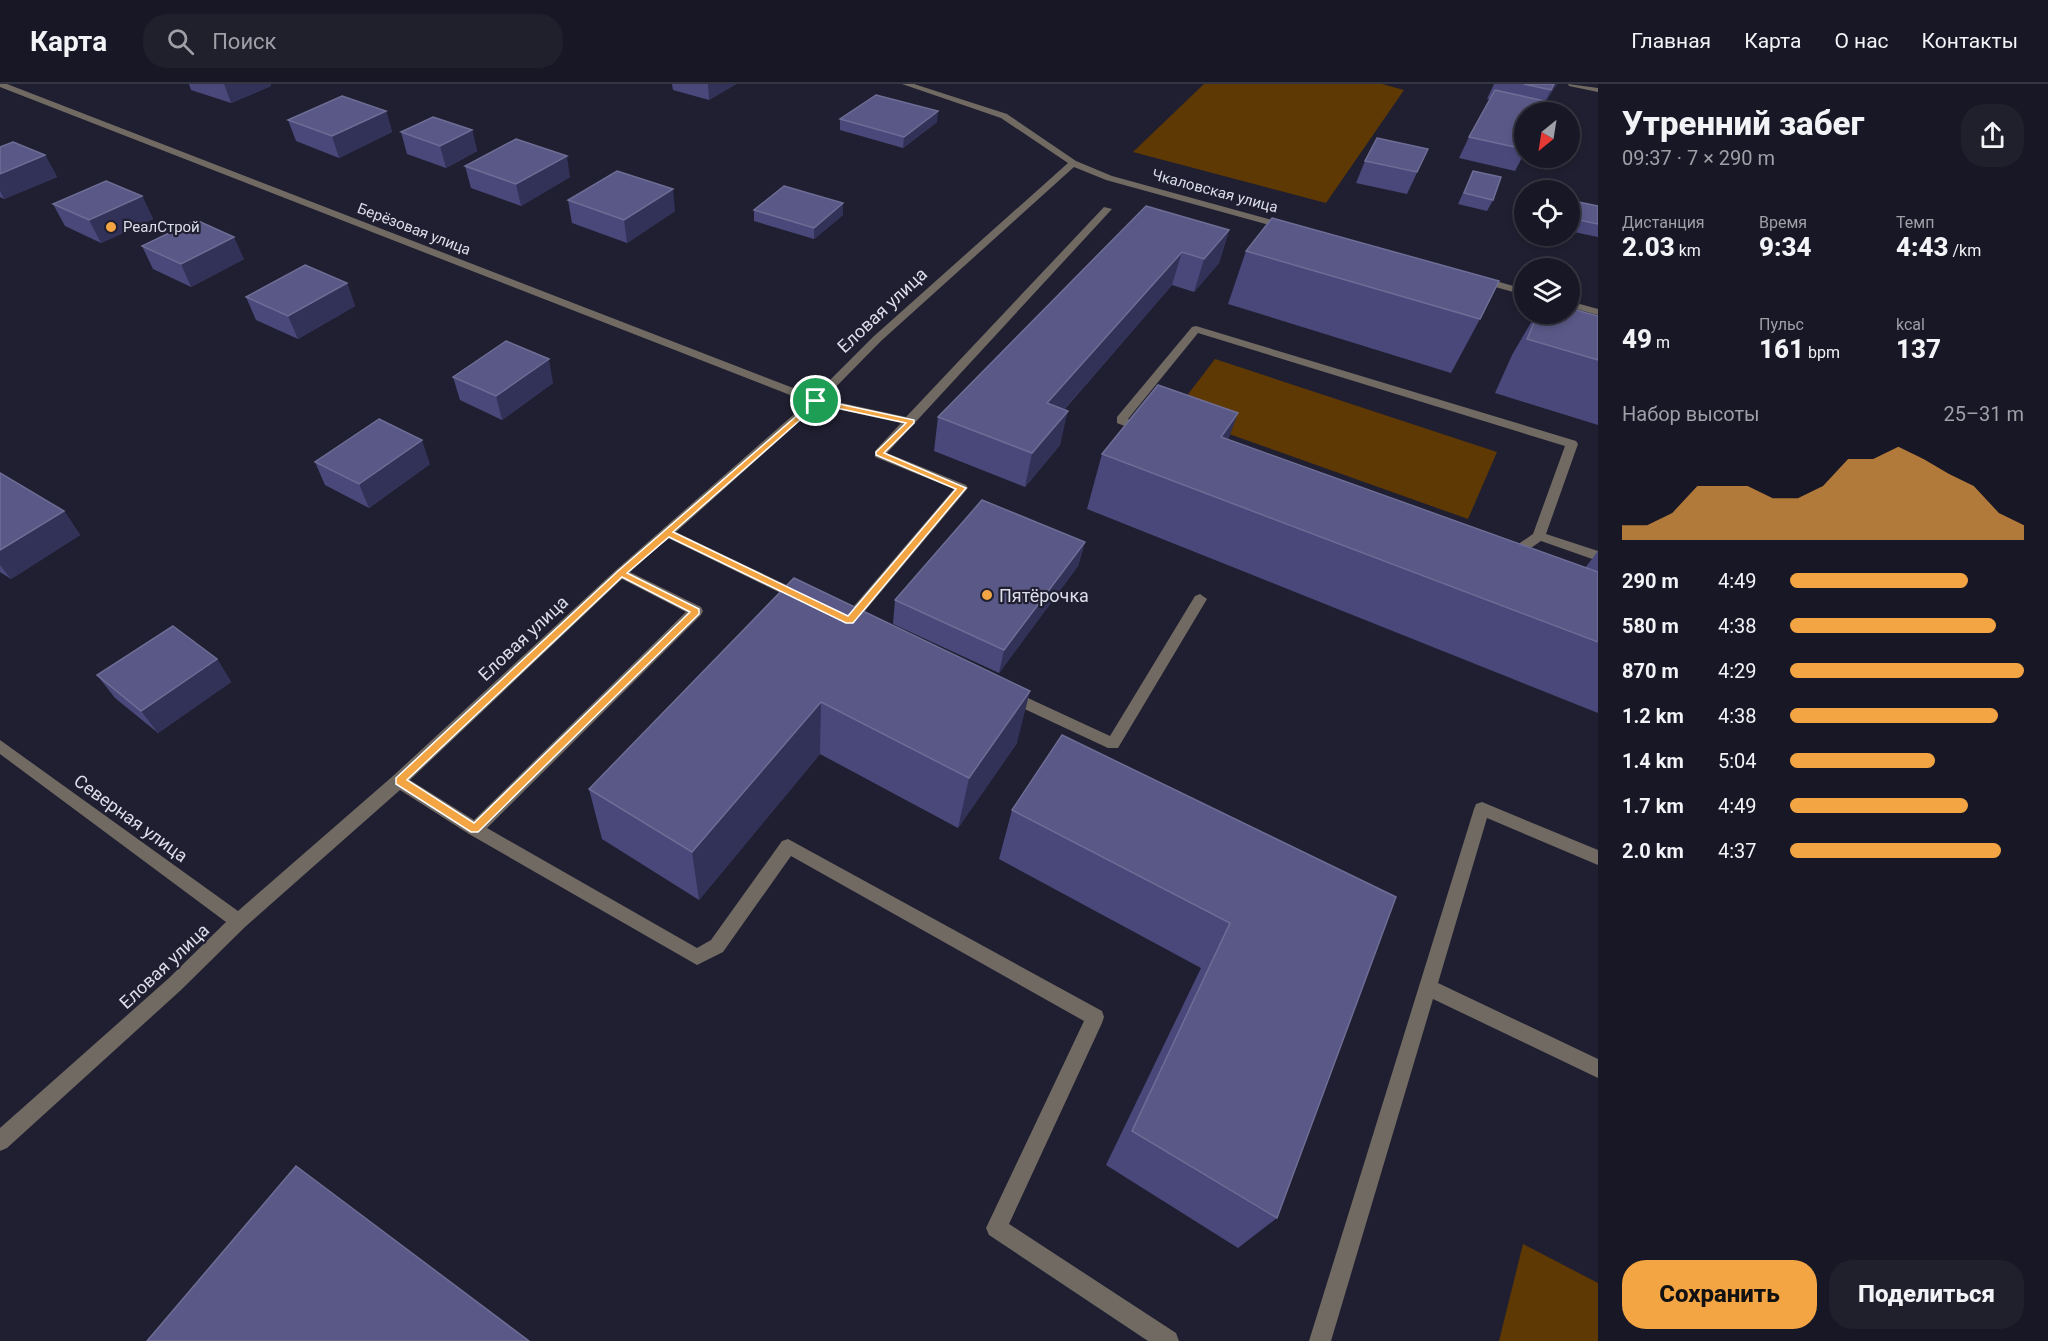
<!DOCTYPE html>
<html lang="ru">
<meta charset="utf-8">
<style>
body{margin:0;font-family:Roboto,sans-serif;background:#20202d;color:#f1f3f6;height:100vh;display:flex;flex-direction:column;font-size:22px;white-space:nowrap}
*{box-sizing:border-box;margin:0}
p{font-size:20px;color:#9e9fa7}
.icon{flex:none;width:33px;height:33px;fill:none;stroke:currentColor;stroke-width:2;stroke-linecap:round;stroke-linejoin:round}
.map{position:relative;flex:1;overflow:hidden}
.details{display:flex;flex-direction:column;background:#171725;width:450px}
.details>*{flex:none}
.needle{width:39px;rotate:210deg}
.buttons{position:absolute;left:1514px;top:18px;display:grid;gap:12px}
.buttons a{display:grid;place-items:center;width:66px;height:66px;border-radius:50%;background:#171725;box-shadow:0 3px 9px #0003,0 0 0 2px #363642;font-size:30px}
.pin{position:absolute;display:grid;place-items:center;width:51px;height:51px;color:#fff;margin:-26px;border:3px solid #fff;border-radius:50%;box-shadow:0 2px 6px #0007}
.round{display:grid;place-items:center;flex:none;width:63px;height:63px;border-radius:24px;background:#20202d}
.head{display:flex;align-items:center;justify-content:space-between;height:102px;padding:0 24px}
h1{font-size:33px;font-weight:800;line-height:45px}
.figures{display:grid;grid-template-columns:repeat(3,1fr);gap:9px;height:102px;padding:6px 24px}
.figures div{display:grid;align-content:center}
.figures b{font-size:26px;font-weight:800}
.figures small{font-size:16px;font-weight:400}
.figures p{font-size:16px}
.chart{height:168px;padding:12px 24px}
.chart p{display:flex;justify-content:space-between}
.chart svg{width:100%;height:108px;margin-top:6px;fill:#f3a443;opacity:.7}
.button{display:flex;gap:12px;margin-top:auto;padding:12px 24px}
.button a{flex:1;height:69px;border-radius:24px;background:#f3a443;color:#111;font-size:24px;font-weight:800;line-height:69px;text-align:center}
.button a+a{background:#20202d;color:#f1f3f6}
ul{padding:0 24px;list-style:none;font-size:20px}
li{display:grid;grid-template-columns:96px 72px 1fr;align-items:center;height:45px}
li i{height:15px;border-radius:8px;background:#f3a443}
header{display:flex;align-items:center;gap:36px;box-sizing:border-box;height:84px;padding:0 30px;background:#171725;border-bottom:2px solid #363642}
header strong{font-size:28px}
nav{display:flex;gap:33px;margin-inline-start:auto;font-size:21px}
.search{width:420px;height:54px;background:#20202d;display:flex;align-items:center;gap:15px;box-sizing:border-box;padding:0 21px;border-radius:24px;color:#9e9fa7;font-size:22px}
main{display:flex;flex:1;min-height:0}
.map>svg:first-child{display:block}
.green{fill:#5f3904}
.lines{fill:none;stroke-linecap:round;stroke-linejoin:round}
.minor{fill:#716a62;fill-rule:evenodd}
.wall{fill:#4a487a}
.shaded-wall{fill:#323158}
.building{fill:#5a5886;stroke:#6e6d96;stroke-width:1.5}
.route{fill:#f3a443;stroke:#fff;stroke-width:1.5;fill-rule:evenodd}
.poi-dot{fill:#f3a443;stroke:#1f1f31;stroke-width:2}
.labels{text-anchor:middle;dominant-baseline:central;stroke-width:4.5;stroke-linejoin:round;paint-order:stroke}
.far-street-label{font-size:15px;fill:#dddeea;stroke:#1f1f31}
.far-poi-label{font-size:15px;fill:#dddeea;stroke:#1f1f31;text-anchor:start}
.street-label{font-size:18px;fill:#dddeea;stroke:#1f1f31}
.poi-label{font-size:18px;fill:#dddeea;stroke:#1f1f31;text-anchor:start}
</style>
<header>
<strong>Карта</strong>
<div class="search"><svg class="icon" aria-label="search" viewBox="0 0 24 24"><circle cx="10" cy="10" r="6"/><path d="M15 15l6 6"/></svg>Поиск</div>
<nav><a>Главная</a><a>Карта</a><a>О нас</a><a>Контакты</a></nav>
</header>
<main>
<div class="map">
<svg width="1598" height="1257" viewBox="0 0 1598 1257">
<rect width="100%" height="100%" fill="#1f1f31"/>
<!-- green -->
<g class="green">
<path d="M1204 0H1382L1404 6 1326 119 1133 68Z"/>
<path d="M1215 275 1497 368 1468 435 1173 330Z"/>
<path d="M1523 1160 1598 1199V1257H1499Z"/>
</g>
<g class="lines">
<!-- minor -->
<g class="minor">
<path d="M0 0H7L814 312 873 253 1068 79 1001 34 902 0H914L1007 30 1076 77 1112 92 1290 141V145H1284L1106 96 1074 83 881 257 824 315 906 333 1104 123 1112 125 887 369 966 401 968 404 854 540H844L842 536 954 405 875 373V367L901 339 818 321 676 448 807 511 809 514 807 517H797L668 454 630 488 701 523 703 527 701 531 487 744 697 864 711 856 782 757 788 755 1102 927 1104 933 1102 939 1009 1140 1176 1249 1179 1257H1148L989 1151 986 1144 1084 937 791 772 723 868 697 881 469 750 400 706 245 843 181 906 7 1064 0 1067V1044L169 894 226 838 0 670V656L238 827 393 692 616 486 808 318 0 3ZM622 495 686 528 474 736 410 696Z"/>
<path d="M1568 0 1598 4V8L1569 2Z"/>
<path d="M1478 192 1524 205V211L1474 197V193Z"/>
<path d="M1569 217 1598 225V231L1569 223Z"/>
<path d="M1196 242 1576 357 1578 360 1546 450 1598 467V477L1541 457 1490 492 1260 410 1228 383 1117 339V333L1192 243ZM1198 249 1565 362 1533 450 1488 481 1268 404 1236 377 1128 335Z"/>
<path d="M1200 510 1207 515 1118 664H1108L1003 615 1001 611 1003 607H1013L1110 652 1195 512Z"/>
<path d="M1482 718 1598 766V781L1487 734 1438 899 1598 975V994L1433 915 1331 1257H1309L1474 725 1476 720Z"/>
</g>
</g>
<!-- wall -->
<g class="wall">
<path d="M189 0H271V2L231 19 191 6Z"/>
<path d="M672 0H736L709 16 673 6Z"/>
<path d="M1494 0H1557L1546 17 1524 28V70L1515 87 1459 74 1469 53 1490 15H1487Z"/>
<path d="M386 27 392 48 339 74 296 57 288 36Z"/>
<path d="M840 35 937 38 903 64 840 46Z"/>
<path d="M472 46 477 67 446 84 407 70 401 48Z"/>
<path d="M0 63 45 71 57 93 4 115 0 113Z"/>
<path d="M1428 65 1407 110 1356 99 1365 77Z"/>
<path d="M465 82 570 93 521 122 471 104Z"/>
<path d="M1473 87 1493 116 1487 127 1458 120Z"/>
<path d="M142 112 153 135 101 159 65 142 53 120Z"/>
<path d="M568 116 675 127 627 159 572 139Z"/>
<path d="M1569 116 1598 122V153L1569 147Z"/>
<path d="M1146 122 1229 146 1219 179 1194 208 1172 201 1064 326 1060 361 1025 403 934 367 938 333Z"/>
<path d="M754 126 843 131 814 155 754 137Z"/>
<path d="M142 162 244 175 191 203 153 185Z"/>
<path d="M1246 167 1480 235 1451 289 1228 220Z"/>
<path d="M347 199 355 222 298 255 256 236 246 213Z"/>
<path d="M1536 230H1569L1598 232V341L1495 309 1512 271Z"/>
<path d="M453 293 553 299 502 336 460 316Z"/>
<path d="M1228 356 1585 484 1598 467V629L1087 425 1102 370Z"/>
<path d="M315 378 430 380 369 424 325 401Z"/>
<path d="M0 389 64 427 80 451 11 495 0 488Z"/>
<path d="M1085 458 1078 482 999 589 893 540 895 516Z"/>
<path d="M794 494 1017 659 958 744 820 670 699 816 602 755 589 705Z"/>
<path d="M217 575 231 598 158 649 115 614 97 591Z"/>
<path d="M1012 726 1396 813 1277 1134 1238 1164 1106 1081 1201 884 999 775Z"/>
</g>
<!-- shaded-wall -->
<g class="shaded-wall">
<path d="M224 0H271V2L231 19Z"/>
<path d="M708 0H736L709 16Z"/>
<path d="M1554 0H1557L1540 27 1551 6Z"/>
<path d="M386 27 392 48 339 74 332 52Z"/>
<path d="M938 27 937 38 903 64 904 53Z"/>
<path d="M472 46 477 67 446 84 440 62Z"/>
<path d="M45 71 57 93 4 115 0 107V90Z"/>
<path d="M567 72 570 93 521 122 516 100Z"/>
<path d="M673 105 675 127 627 159 624 136Z"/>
<path d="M142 112 153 135 101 159 89 136Z"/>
<path d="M843 119V131L814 155V144Z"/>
<path d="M1229 146 1219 179 1194 208 1204 175Z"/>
<path d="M234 153 244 175 191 203 181 180Z"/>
<path d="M1182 168 1172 201 1040 353 1047 319Z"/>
<path d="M347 199 355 222 298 255 288 232Z"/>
<path d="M549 275 553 299 502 336 496 312Z"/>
<path d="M1068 327 1060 361 1025 403 1032 369Z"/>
<path d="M1238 329 1218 384 1200 408 1221 353Z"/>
<path d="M422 356 430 380 369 424 359 400Z"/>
<path d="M64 427 80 451 11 495 0 481V466Z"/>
<path d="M1085 458 1078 482 999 589 1004 566Z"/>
<path d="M217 575 231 598 158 649 141 627Z"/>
<path d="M1030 607 1017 659 958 744 969 694Z"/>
<path d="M821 618 820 670 699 816 692 768Z"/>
</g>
<!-- building -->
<g class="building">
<path d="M1524 0H1554L1551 6Z"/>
<path d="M1495 6 1549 18 1544 28H1524V65L1469 53Z"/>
<path d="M876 11 938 27 904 53 840 35Z"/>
<path d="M342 12 386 27 332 52 288 36Z"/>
<path d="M433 33 472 46 440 62 401 48Z"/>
<path d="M1377 54 1428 65 1417 88 1365 77Z"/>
<path d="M516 55 567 72 516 100 465 82Z"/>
<path d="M13 58 45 71 0 90V63Z"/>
<path d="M617 87 673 105 624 136 568 116Z"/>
<path d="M1473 87 1501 93 1493 116 1464 109Z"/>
<path d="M106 97 142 112 89 136 53 120Z"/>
<path d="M784 102 843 119 814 144 754 126Z"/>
<path d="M1569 116 1598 122V140L1569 134Z"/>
<path d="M1146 122 1229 146 1204 175 1182 168 1047 319 1068 327 1032 369 938 333Z"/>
<path d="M1272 134 1499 197 1480 235 1246 167Z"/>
<path d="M196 136 234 153 181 180 142 162Z"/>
<path d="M305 181 347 199 288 232 246 213Z"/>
<path d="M1569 224 1598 232V276L1527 255 1538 230H1569Z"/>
<path d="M506 257 549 275 496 312 453 293Z"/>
<path d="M1158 301 1238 329 1221 353 1598 488V558L1102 370Z"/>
<path d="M379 335 422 356 359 400 315 378Z"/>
<path d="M0 389 64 427 0 466Z"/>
<path d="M982 416 1085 458 1004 566 895 516Z"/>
<path d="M794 494 1030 607 969 694 821 618 692 768 589 705Z"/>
<path d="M173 542 217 575 141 627 97 591Z"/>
<path d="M1062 651 1396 813 1277 1134 1132 1047 1230 839 1012 726Z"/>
<path d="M296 1082 529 1257H147Z"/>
</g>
<!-- route -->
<path class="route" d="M816 315 914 336V339L884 369 966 404 853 539H846L669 453 627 489 699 525V530L478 748H471L396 700V694L618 487ZM818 320 906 339 876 368V371L956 405 848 532 673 448ZM622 493 690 528 474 739 407 696Z"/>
<!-- markers -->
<g class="poi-dot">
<circle cx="111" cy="143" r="6"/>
<circle cx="987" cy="511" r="6"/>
</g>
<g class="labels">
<!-- far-street labels -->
<g class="far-street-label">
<text transform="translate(1215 107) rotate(15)">Чкаловская улица</text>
<text transform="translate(414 145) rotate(21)">Берёзовая улица</text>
</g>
<!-- far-poi labels -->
<g class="far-poi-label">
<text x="123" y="143">РеалСтрой</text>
</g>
<!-- street labels -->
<g class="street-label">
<text transform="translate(882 226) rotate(-43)">Еловая улица</text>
<text transform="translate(523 554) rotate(-43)">Еловая улица</text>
<text transform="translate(131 734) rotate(36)">Северная улица</text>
<text transform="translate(164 882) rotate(-43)">Еловая улица</text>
</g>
<!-- poi labels -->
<g class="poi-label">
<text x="999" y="511">Пятёрочка</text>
</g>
</g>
</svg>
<div class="buttons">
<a><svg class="needle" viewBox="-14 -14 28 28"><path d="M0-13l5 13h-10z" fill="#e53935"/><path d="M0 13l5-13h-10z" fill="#9e9fa7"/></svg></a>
<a><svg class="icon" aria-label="locate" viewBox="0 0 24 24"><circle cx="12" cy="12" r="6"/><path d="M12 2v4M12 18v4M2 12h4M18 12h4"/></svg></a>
<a><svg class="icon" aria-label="layers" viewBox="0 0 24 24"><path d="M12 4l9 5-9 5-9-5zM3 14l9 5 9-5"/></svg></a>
</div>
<div class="pin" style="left:816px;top:317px;background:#1e9e55"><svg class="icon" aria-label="arrive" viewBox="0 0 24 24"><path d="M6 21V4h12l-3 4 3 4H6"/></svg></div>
</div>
<section class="details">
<div class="head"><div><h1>Утренний забег</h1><p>09:37 · 7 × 290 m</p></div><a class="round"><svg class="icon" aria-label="share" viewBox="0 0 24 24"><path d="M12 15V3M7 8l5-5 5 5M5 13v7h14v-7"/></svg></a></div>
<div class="figures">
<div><p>Дистанция</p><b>2.03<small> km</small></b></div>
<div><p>Время</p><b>9:34</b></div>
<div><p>Темп</p><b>4:43<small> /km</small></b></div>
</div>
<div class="figures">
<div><b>49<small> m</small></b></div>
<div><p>Пульс</p><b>161<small> bpm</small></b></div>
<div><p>kcal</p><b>137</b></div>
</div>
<div class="chart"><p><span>Набор высоты</span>25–31 m</p>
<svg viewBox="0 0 160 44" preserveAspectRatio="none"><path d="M0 44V38L10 38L20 33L30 22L40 22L50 22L60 27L70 27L80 22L90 11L100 11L110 6L120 11L130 17L140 22L150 33L160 38V44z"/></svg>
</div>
<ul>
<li><b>290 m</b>4:49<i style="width:76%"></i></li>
<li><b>580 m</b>4:38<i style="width:88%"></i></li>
<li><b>870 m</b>4:29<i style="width:100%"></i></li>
<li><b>1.2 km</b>4:38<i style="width:89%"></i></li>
<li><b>1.4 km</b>5:04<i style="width:62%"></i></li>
<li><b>1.7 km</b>4:49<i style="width:76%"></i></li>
<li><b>2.0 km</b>4:37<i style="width:90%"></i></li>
</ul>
<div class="button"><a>Сохранить</a><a>Поделиться</a></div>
</section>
</main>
